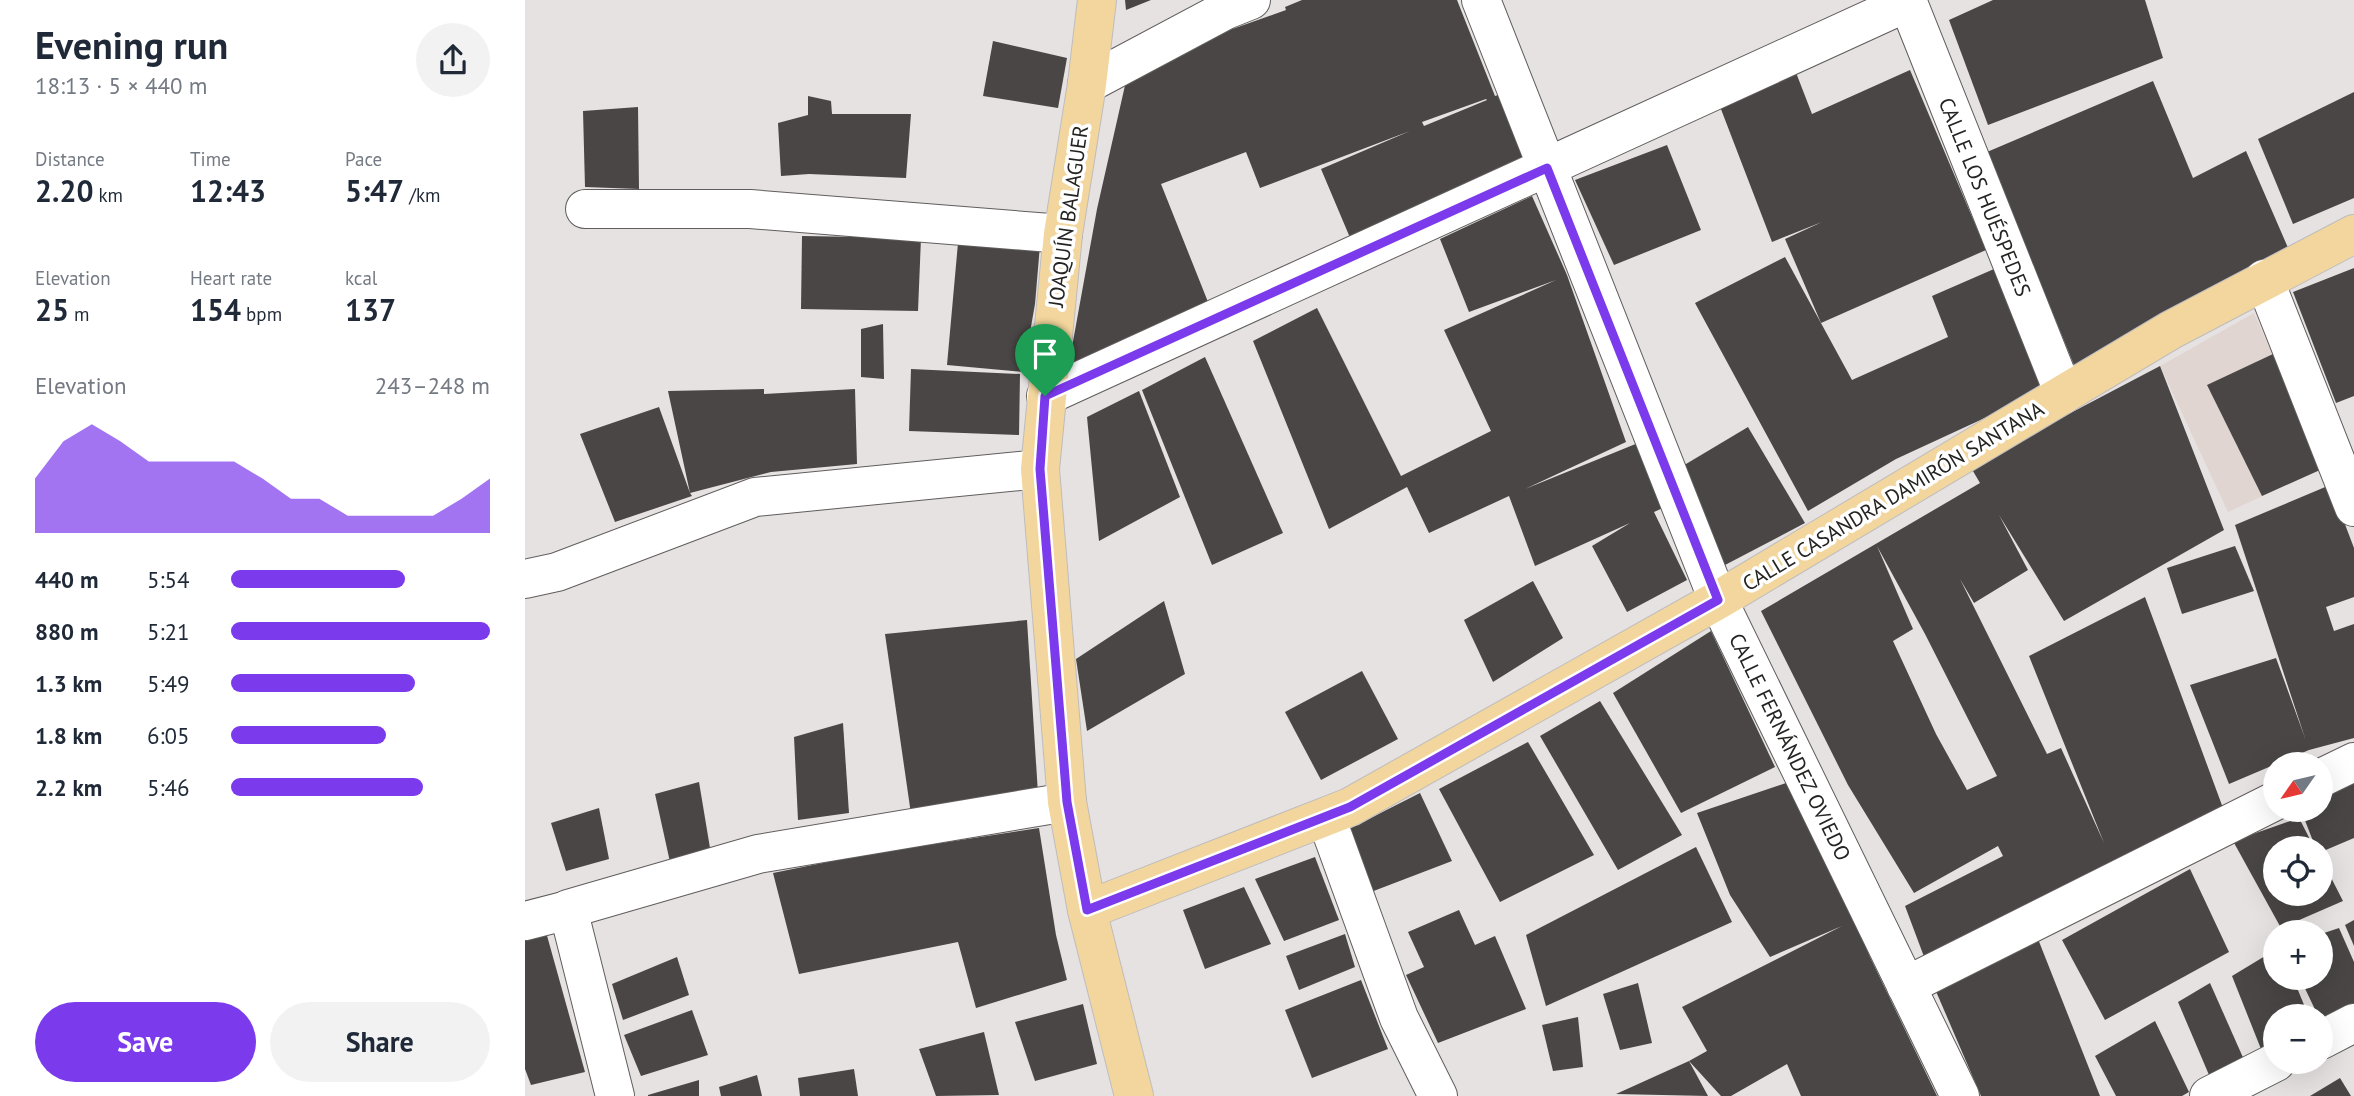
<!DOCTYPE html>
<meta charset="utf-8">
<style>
body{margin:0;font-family:"PT Sans",sans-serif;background:#f2f2f3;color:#1f2937;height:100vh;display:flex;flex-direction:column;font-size:26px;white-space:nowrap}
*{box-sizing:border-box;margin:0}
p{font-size:23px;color:#747a83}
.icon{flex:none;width:38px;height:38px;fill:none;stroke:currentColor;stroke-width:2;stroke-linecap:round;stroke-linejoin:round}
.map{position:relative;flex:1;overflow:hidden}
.sheet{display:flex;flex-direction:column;background:#fff;width:525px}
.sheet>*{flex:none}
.needle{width:46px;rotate:236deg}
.buttons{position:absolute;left:1738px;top:752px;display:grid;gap:14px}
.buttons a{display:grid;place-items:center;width:70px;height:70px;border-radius:50%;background:#fff;box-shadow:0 7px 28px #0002;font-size:35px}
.pin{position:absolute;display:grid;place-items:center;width:60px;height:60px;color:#fff;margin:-72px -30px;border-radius:50% 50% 50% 0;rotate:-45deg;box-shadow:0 0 7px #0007}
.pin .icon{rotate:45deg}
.round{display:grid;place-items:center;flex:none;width:74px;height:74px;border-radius:37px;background:#f2f2f3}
.head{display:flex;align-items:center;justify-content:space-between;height:119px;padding:0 35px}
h1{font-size:38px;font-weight:700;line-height:52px}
.figures{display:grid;grid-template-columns:repeat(3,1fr);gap:10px;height:119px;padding:7px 35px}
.figures div{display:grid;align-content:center}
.figures b{font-size:30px;font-weight:700}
.figures small{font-size:19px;font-weight:400}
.figures p{font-size:19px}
.chart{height:196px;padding:14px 35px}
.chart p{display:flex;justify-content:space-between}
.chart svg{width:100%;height:126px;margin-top:7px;fill:#7c3aed;opacity:.7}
.cta{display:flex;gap:14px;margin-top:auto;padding:14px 35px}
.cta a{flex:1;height:80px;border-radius:42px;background:#7c3aed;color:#fff;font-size:28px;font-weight:700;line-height:80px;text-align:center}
.cta a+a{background:#f2f2f3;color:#1f2937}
ul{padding:0 35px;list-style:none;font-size:23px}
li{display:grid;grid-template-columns:112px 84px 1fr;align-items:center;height:52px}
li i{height:18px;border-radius:9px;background:#7c3aed}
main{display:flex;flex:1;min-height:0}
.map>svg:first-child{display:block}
.built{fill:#e1d5d1}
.building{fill:#494645;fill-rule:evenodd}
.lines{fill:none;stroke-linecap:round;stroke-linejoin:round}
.minor-casing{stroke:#605d5c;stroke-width:40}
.major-casing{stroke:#bebdbd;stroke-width:40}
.minor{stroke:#fff;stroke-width:38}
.major{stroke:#f3d69d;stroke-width:38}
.route-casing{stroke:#fff;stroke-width:14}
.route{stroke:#7c3aed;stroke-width:9}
.labels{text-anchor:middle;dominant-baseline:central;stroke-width:7;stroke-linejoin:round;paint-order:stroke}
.street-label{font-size:21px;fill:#252423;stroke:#fff}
</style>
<main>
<section class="sheet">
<div class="head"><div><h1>Evening run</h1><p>18:13 · 5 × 440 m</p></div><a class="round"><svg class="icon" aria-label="share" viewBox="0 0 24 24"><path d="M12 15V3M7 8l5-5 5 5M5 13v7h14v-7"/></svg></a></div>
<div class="figures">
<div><p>Distance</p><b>2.20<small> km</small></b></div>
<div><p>Time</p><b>12:43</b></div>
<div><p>Pace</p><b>5:47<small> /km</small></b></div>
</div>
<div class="figures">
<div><p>Elevation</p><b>25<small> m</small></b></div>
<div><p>Heart rate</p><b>154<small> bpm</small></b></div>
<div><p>kcal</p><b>137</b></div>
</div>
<div class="chart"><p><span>Elevation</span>243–248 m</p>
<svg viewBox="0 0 160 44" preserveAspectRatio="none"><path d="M0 44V25L10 12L20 6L30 12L40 19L50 19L60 19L70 19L80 25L90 32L100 32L110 38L120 38L130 38L140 38L150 32L160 25V44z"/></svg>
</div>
<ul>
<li><b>440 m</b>5:54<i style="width:67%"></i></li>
<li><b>880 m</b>5:21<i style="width:100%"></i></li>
<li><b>1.3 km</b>5:49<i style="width:71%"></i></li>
<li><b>1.8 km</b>6:05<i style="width:60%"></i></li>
<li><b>2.2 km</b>5:46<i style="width:74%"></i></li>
</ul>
<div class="cta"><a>Save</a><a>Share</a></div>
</section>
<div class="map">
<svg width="1829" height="1096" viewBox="0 0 1829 1096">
<rect width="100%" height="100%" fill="#e6e2e1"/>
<!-- built -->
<path class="built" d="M1729 313 1798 468 1703 512 1635 366Z"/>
<!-- building -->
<g class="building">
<path d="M600 0H626L601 10Z"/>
<path d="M777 0H932L970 96 973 95 1005 159 826 240 796 169 885 131 735 188 721 152 636 184 685 307 543 369 572 209 601 81 679 39 761 10 760 7ZM961 99 962 100 899 126 897 122Z"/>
<path d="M1468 0H1620L1638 58 1463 125 1424 20Z"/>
<path d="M468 41 542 58 533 108 458 96Z"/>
<path d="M1270 70 1287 114 1385 70 1461 250 1296 323 1260 239 1297 222 1247 242 1194 104Z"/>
<path d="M1628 81 1668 178 1721 151 1764 250 1551 370 1462 152Z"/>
<path d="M1829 92V198L1768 224 1733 139Z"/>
<path d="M283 96 306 101 307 114H386L381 178 284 174 256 176 253 123 283 115Z"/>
<path d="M113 107 114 189 60 187 58 111Z"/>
<path d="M1142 145 1176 230 1089 265 1050 180Z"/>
<path d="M1007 196 1042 275 1101 442 1000 489 1113 443 1140 507 1129 512 1162 580 1102 612 1067 546 1105 523 1010 566 984 496 904 533 882 487 804 529 728 341 792 308 876 476 966 431 919 330 1031 280 944 312 915 239Z"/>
<path d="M277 236 396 238 393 311 276 309Z"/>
<path d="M433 243 515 245 510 304 498 372 422 365Z"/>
<path d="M1260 257 1327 380 1423 337 1407 296 1469 269 1518 391 1371 459 1283 511 1170 303Z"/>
<path d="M1829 268V396L1811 403 1768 292Z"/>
<path d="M358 324 359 379 336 377V329Z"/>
<path d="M1748 354 1795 470 1737 496 1682 385Z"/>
<path d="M680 357 758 533 687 565 617 390Z"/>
<path d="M1635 366 1699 530 1539 621 1474 515 1503 570 1449 603 1435 579 1522 754 1536 748 1579 843 1504 656 1620 597 1698 808 1587 861 1590 867 1401 962 1380 906 1478 856 1473 846 1389 893 1323 785 1236 611 1455 483 1445 466ZM1352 546 1400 634 1472 776 1442 790 1411 734 1368 641 1388 629Z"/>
<path d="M386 369 495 374 494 435 384 431Z"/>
<path d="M239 389V394L330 389 332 464 246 472 165 493 167 496 90 522 55 434 134 407 165 493 143 391Z"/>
<path d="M614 391 655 497 574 541 562 417Z"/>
<path d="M1223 427 1280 523 1200 565 1156 467Z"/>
<path d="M1805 485 1829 548V597L1801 607 1809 631 1829 624V738L1784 750 1704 784 1665 685 1751 658 1780 738 1710 525Z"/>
<path d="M1710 546 1729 591 1657 614 1642 568Z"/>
<path d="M1008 581 1038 638 968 682 939 620Z"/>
<path d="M639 601 660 674 562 731 551 659Z"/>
<path d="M502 620 513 794 386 814 360 634Z"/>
<path d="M1186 631 1250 767 1156 813 1088 693Z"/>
<path d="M837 671 873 739 796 780 760 712Z"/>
<path d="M1075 701 1157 835 1093 870 1015 736Z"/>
<path d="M318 723 324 813 273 820 269 737Z"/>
<path d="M1003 742 1069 855 975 902 914 789Z"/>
<path d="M1829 777V838L1796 852V849H1791L1776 810H1796V794Z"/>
<path d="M174 782 186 854 145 862 130 794Z"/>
<path d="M1264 782 1302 855 1345 957 1412 1096H1276L1262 1064 1206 1096H1196L1164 1061 1182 1051 1157 1007 1317 926 1245 957 1205 895 1172 813Z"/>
<path d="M895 793 927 861 846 892 822 830Z"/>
<path d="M74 808 84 859 41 871 26 823Z"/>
<path d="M1774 818 1790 849H1750V894H1796V858L1818 901 1756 928 1708 841Z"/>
<path d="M514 828 531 935 542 980 451 1008 433 942 274 974 248 873 337 855Z"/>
<path d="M1171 847 1207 922 1021 1006 1001 935Z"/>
<path d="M790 857 814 920 759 941 730 879Z"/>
<path d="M1665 869 1704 952 1580 1020 1537 940Z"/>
<path d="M719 887 746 944 680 969 658 910Z"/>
<path d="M934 910 950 945 970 936 1001 1009 913 1043 881 975 899 967 883 932Z"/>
<path d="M1829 920V946L1820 925Z"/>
<path d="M1814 928 1829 962V1006L1796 1022 1775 978H1796V934Z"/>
<path d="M21 932 60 1072 6 1085 0 1069V937Z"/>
<path d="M820 934 830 967 774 990 761 956Z"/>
<path d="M1513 939 1575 1096H1456L1410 989Z"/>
<path d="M1750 950V978H1768L1784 1017H1750V1042L1736 1049 1707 976Z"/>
<path d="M152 957 164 995 98 1020 87 984Z"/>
<path d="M836 980 863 1049 787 1078 760 1010Z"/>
<path d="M1113 983 1127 1043 1095 1050 1078 994Z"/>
<path d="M1685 983 1720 1062 1687 1082 1653 1002Z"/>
<path d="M558 1004 572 1064 510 1081 490 1022Z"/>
<path d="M167 1010 183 1055 116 1076 99 1035Z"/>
<path d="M1053 1017 1058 1067 1028 1071 1017 1025Z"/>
<path d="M1630 1021 1664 1092 1657 1096H1591L1570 1056Z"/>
<path d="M459 1032 474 1095 411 1096 394 1049Z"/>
<path d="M1164 1061 1183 1096 1091 1094Z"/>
<path d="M329 1069 333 1096H275L273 1078Z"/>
<path d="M232 1075 237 1096H196L194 1087Z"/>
<path d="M1815 1078 1826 1096H1785Z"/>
<path d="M174 1080V1096H123V1095Z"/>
</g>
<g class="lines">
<defs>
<g id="minor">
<path d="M956 0 1193 600 1435 1096"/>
<path d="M1382 0 1539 394"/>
<path d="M562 84 701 10 726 0"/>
<path d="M60 209H225L538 234"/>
<path d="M1739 279 1829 507"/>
<path d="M521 396 1383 2"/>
<path d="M0 579 32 572 230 497 515 469"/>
<path d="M1796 778 1829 762"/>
<path d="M801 817 874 1018 913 1096"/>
<path d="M0 921 47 909"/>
<path d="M1381 986 1750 801"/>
<path d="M1796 1040 1829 1023"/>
<path d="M90 1096 43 909 233 854 542 802"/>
<path d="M1684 1096 1751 1062"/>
</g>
<g id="major">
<path d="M572 0 562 84 538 234 515 469 542 802 562 910 609 1096"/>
<path d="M562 910 825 807 1193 600 1646 330 1829 234"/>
</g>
</defs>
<!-- minor casing -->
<use href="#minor" class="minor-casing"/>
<!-- major casing -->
<use href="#major" class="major-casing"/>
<!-- minor -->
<use href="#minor" class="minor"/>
<!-- major -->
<use href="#major" class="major"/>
</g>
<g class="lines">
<defs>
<path id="route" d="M1022 168 1193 600 825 807 562 910 542 802 515 469 520 396Z"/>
</defs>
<!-- route casing -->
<use href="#route" class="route-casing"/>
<!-- route -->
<use href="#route" class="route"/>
</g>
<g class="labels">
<!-- street labels -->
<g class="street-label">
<text transform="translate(1460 197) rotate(68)">CALLE LOS HUÉSPEDES</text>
<text transform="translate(543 216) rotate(-82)">JOAQUÍN BALAGUER</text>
<text transform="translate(1368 496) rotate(-31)">CALLE CASANDRA DAMIRÓN SANTANA</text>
<text transform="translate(1265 747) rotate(64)">CALLE FERNÁNDEZ OVIEDO</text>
</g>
</g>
</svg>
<div class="buttons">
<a><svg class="needle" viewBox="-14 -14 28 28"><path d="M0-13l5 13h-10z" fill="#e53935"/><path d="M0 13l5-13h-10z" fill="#747a83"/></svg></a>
<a><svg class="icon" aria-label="locate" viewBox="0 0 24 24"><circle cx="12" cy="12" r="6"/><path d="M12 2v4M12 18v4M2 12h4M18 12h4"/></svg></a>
<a>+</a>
<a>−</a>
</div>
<div class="pin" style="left:520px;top:396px;background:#1e9e55"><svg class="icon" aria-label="arrive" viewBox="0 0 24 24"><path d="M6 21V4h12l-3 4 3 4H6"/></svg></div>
</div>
</main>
